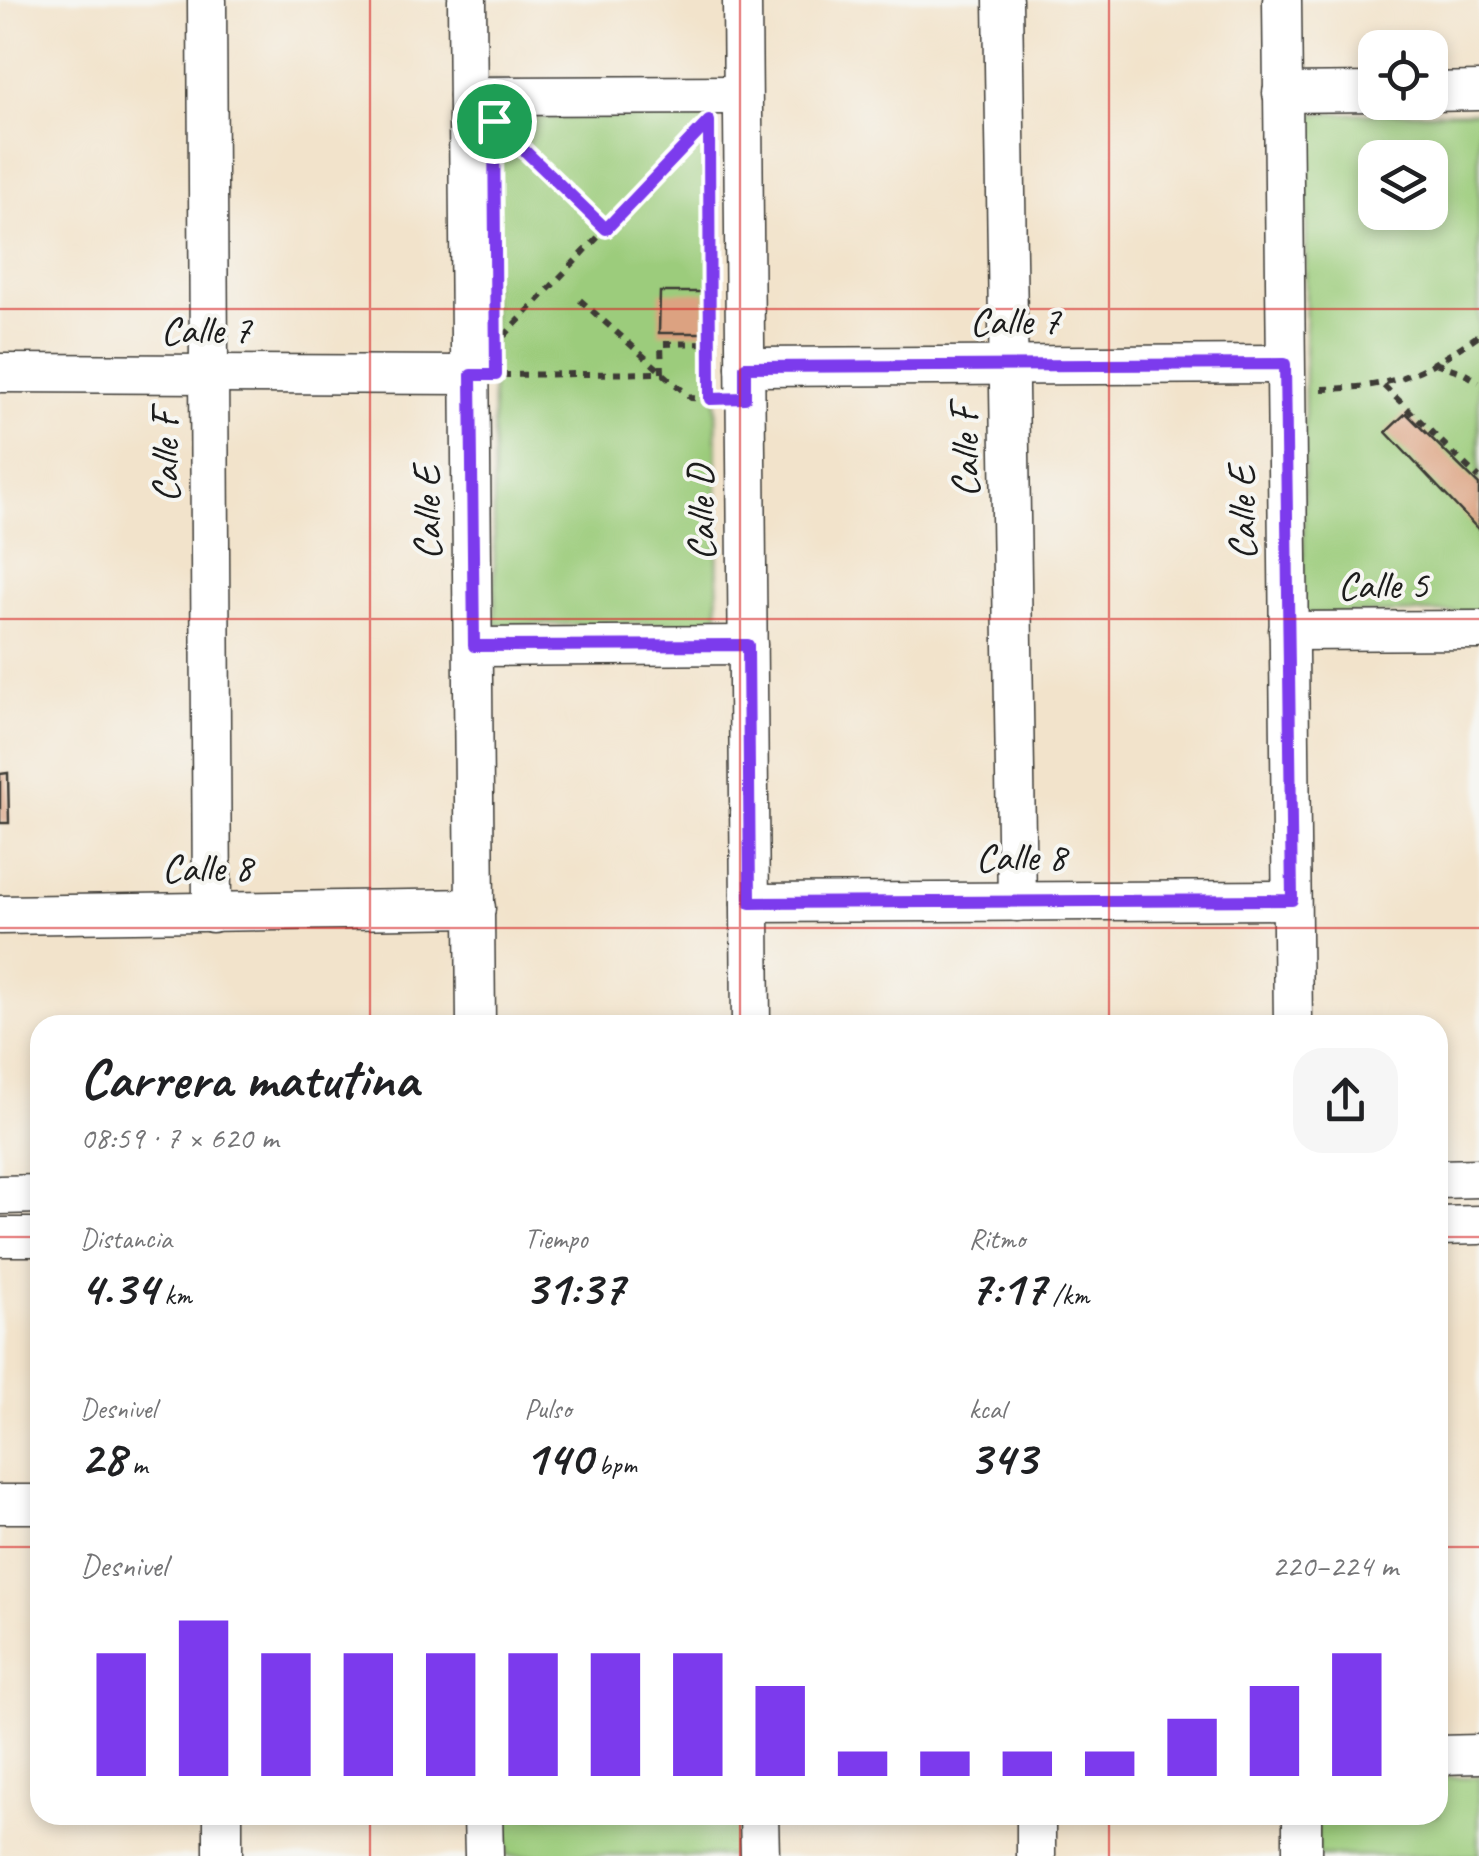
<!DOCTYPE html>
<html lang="es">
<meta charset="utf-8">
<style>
body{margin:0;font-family:Caveat,sans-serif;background:#f6f6f6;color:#202124;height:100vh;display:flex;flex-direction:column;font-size:38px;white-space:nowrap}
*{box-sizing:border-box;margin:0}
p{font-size:32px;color:#757577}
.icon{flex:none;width:55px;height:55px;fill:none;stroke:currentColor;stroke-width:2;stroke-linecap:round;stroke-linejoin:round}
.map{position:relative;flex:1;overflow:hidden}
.details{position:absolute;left:30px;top:1015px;width:1418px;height:810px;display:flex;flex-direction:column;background:#fff;border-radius:30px;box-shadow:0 5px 15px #0003}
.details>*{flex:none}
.tools{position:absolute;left:1358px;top:30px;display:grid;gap:20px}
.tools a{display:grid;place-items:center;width:90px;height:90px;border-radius:20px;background:#fff;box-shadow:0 5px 15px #0003;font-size:50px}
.pin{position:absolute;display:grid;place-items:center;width:85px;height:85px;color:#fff;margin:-42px;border:5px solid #fff;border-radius:50%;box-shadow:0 2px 10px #0007}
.round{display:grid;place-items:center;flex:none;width:105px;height:105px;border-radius:30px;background:#f6f6f6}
.overview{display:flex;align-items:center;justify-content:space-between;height:170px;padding:0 50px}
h1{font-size:55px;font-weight:800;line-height:75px}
.stats{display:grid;grid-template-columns:repeat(3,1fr);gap:15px;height:170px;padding:10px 50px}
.stats div{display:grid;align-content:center}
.stats b{font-size:50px;font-weight:800}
.stats small{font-size:28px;font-weight:400}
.stats p{font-size:28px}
.chart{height:280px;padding:20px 50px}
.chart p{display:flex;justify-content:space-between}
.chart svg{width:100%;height:180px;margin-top:10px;stroke:#7c3aed;stroke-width:6}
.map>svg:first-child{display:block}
.green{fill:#9ccc7c;stroke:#5c744c;stroke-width:2.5;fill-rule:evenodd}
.building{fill:#dca281}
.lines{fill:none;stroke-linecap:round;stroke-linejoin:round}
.street-casing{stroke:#3c3a36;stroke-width:41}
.path{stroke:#3c3a36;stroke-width:6;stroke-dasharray:8 8;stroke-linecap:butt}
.street{stroke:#fff;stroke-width:38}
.route-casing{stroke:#fff;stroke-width:20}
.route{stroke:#7c3aed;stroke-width:12}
.grid{fill:none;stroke:#d62828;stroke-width:2.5;stroke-opacity:0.55}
.labels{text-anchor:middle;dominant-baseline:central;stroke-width:8;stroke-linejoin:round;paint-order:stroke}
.street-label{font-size:40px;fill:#1c1c1c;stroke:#f6f6f2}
</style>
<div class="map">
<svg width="1479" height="1856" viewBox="0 0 1479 1856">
<rect width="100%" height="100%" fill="#f6f6f2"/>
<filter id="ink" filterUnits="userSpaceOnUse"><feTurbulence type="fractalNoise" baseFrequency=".01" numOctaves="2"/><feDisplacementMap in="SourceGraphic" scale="20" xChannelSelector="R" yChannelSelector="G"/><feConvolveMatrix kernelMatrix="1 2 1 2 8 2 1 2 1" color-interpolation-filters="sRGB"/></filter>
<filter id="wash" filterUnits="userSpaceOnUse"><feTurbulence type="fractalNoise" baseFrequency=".0048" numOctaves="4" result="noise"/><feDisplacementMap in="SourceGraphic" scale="40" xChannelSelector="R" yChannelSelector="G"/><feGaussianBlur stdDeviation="2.25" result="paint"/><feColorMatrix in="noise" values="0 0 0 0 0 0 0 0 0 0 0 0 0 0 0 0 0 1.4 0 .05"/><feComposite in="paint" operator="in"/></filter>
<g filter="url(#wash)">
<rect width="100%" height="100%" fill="#f2e3cb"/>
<!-- green -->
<g class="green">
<path d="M1479 112V612L1303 614 1307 114ZM1375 158H1430V212H1375Z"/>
<path d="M714 117 718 623 495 625 490 118Z"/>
<path d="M1438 1777H1479V1856H1317L1316 1815H1438Z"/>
<path d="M506 1815H739L740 1856H507Z"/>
</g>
<g id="blocks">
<!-- building -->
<g class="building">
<path d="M660 292H706V333H659Z"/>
<path d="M1406 413 1479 485V530L1386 432Z"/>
<path d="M8 773 9 823H0V774Z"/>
</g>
</g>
</g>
<g filter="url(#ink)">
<use href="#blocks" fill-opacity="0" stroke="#3c3a36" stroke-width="2.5"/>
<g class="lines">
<defs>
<g id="street">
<path d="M207 0 212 913"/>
<path d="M467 0 476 1025"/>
<path d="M742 0 751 1025"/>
<path d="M1003 0 1017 902"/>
<path d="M1282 0 1293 1025"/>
<path d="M1430 92 1479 91"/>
<path d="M1282 93 1375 92"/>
<path d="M468 96 742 95"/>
<path d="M745 367 1285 364"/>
<path d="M0 373 471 375"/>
<path d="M1288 631 1479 630"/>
<path d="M474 647 748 645"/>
<path d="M750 903 1291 900"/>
<path d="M0 915 476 908"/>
<path d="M1438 1179 1479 1178"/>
<path d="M0 1195 40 1194"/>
<path d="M1438 1226 1479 1225"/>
<path d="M0 1237H40"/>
<path d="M0 1504H40"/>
<path d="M1438 1755 1479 1754"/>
<path d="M223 1815V1856"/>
<path d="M483 1815 484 1856"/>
<path d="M759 1815 760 1856"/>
<path d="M1036 1815V1856"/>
<path d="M1302 1815V1856"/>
</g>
</defs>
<!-- street casing -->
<use href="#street" class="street-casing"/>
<!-- path -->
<g class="path">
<path d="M505 132 606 229"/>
<path d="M580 300 691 398 711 399"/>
<path d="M504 336 699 131"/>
<path d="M1435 363 1462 372 1479 382"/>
<path d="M502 375 662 373 661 344 709 343"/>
<path d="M1384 386 1479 478"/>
<path d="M1322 389C1392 388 1422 374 1479 335"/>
</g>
<!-- street -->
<use href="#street" class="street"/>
</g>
</g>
<g class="lines" filter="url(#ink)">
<defs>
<path id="route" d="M494 121 606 229 709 121 710 399 745 398V367L1285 364 1292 900 750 903 748 645 474 646 471 375H496Z"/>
</defs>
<!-- route casing -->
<use href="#route" class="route-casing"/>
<!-- route -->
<use href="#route" class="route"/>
</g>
<!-- grid -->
<path class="grid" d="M370 0V1025M740 0V1025M1109 0V1025M0 309H1479M0 619H1479M0 928H1479M0 1237H40M1438 1237H1479M0 1547H40M1438 1547H1479M370 1815V1856M740 1815V1856M1109 1815V1856"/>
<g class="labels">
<!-- street labels -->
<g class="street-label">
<text x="1015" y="321">Calle 7</text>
<text x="206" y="330">Calle 7</text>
<text transform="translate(965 452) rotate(-91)">Calle F</text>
<text transform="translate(165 457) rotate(-90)">Calle F</text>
<text transform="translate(427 513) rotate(-91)">Calle E</text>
<text transform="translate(701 513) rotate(-91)">Calle D</text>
<text transform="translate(1242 513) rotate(-91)">Calle E</text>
<text x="1383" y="585">Calle 5</text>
<text x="1021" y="857">Calle 8</text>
<text transform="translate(207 868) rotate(-1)">Calle 8</text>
</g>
</g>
</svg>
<div class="tools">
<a><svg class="icon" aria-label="locate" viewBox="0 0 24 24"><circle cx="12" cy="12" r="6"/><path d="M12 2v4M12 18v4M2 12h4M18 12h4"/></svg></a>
<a><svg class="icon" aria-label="layers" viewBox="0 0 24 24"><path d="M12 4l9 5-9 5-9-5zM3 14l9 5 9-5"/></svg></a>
</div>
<div class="pin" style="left:494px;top:121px;background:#1e9e55"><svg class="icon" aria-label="arrive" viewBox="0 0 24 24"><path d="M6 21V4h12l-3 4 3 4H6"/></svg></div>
<section class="details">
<div class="overview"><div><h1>Carrera matutina</h1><p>08:59 · 7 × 620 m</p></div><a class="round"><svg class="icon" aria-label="share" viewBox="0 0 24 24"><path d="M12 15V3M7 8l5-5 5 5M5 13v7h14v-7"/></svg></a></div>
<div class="stats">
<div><p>Distancia</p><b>4.34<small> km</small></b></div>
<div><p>Tiempo</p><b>31:37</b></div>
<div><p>Ritmo</p><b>7:17<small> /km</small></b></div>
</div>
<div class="stats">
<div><p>Desnivel</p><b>28<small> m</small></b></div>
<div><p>Pulso</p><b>140<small> bpm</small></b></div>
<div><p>kcal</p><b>343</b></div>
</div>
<div class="chart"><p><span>Desnivel</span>220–224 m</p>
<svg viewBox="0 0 160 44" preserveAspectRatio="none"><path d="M5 44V14M15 44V6M25 44V14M35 44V14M45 44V14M55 44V14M65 44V14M75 44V14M85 44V22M95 44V38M105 44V38M115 44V38M125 44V38M135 44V30M145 44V22M155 44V14"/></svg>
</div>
</section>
</div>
